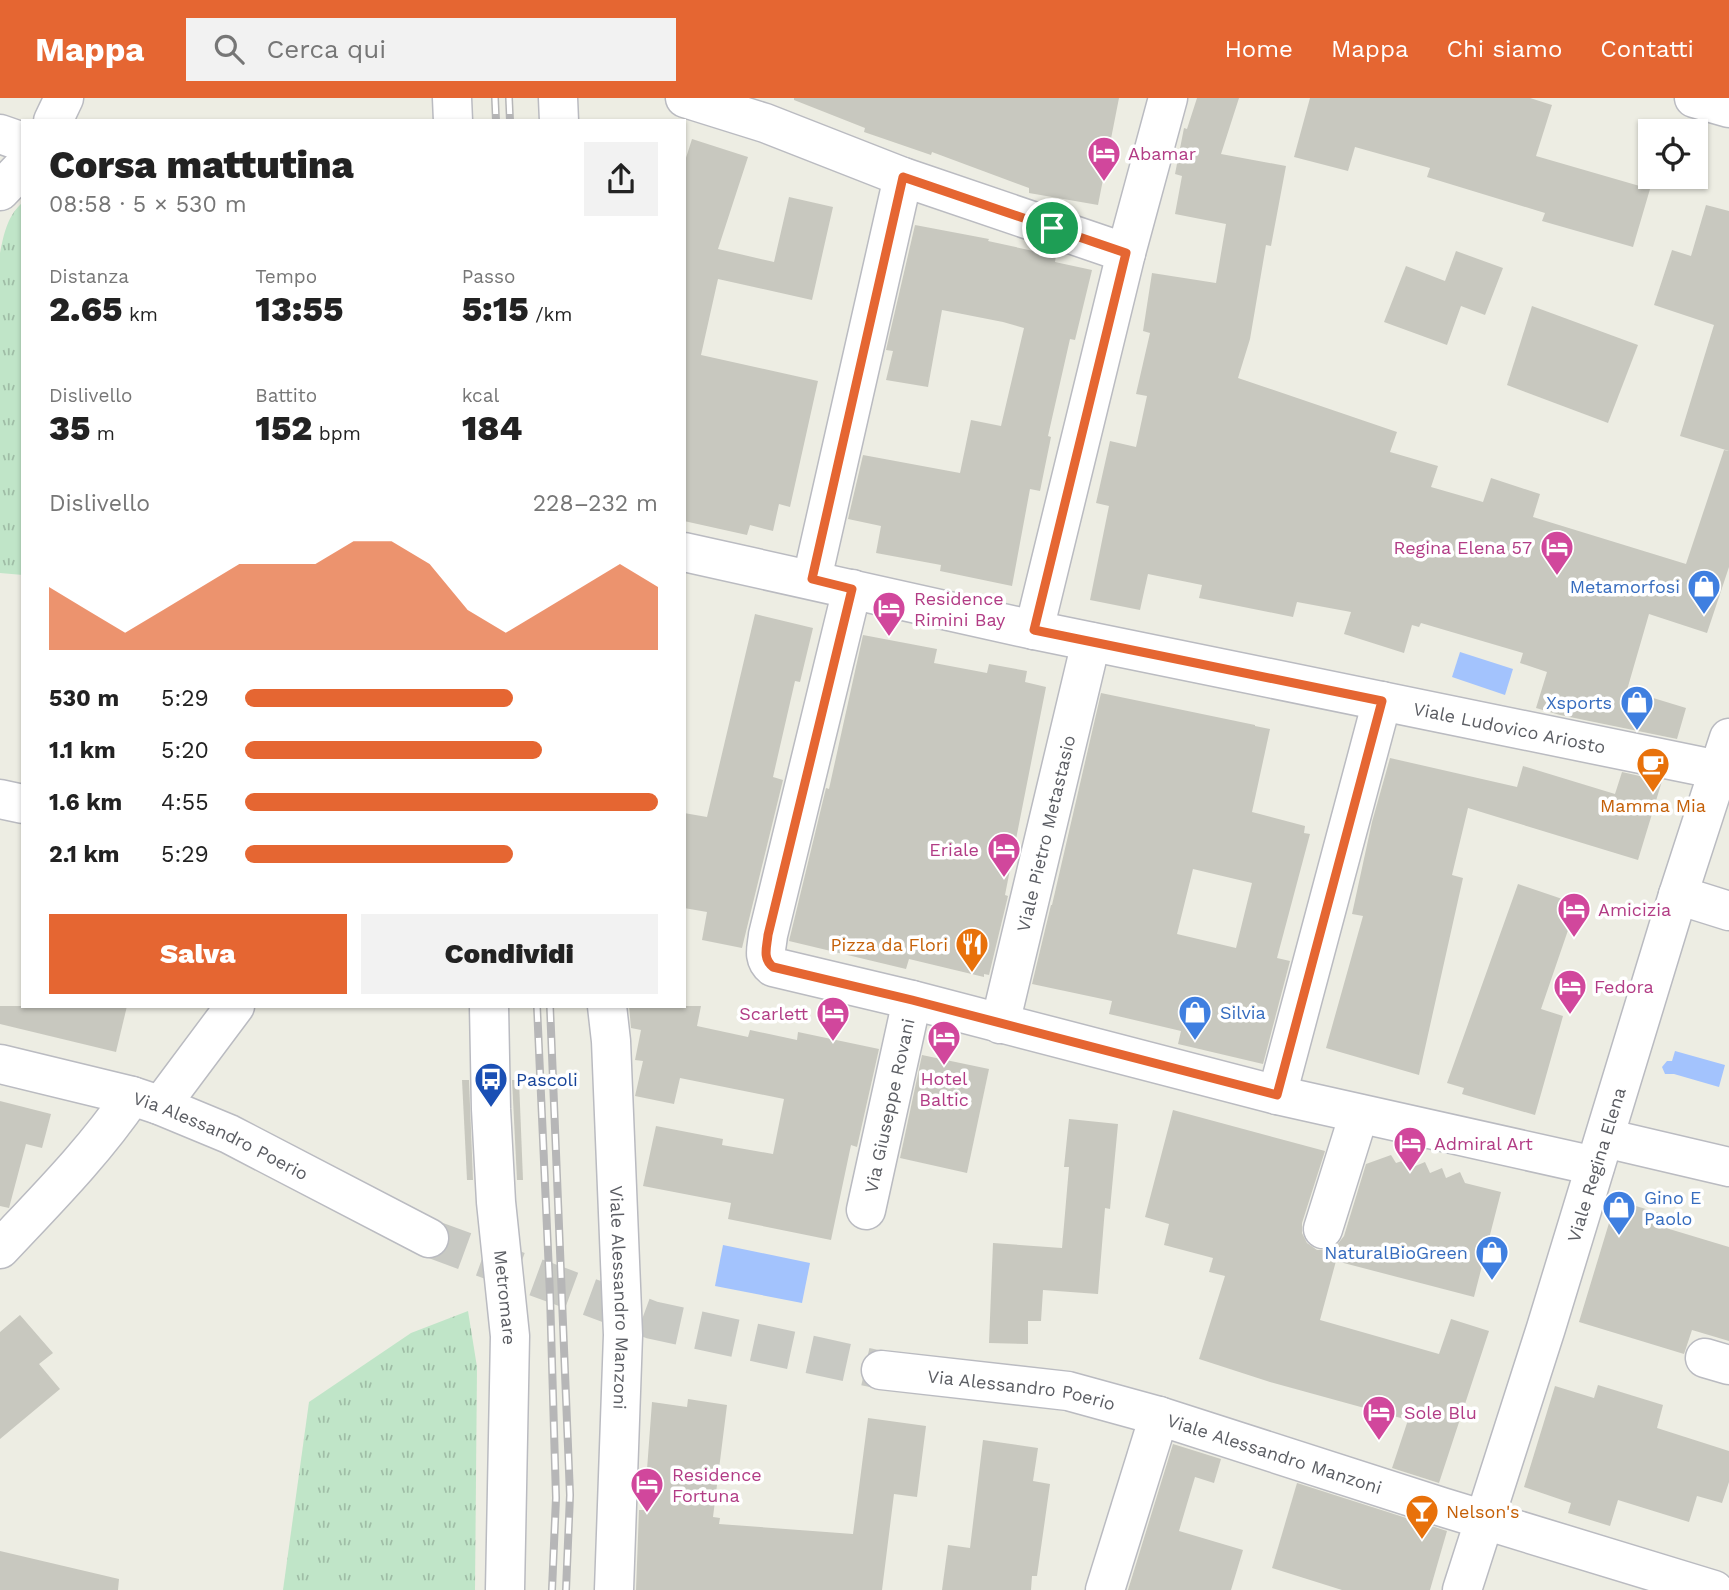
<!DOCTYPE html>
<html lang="it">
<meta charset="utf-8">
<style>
body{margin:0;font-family:"Work Sans",sans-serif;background:#f2f2f2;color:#222;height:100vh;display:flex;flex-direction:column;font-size:26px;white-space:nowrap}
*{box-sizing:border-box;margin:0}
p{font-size:23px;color:#767676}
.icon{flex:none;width:38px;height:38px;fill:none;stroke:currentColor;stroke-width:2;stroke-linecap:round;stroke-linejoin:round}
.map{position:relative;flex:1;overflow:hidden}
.sheet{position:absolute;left:21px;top:21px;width:665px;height:889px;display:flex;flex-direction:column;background:#fff;border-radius:0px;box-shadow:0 2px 5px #0004}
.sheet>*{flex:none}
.fabs{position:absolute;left:1638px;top:21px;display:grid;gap:14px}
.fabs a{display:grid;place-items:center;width:70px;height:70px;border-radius:0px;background:#fff;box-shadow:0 2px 5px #0004;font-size:35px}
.pin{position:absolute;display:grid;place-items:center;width:60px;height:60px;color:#fff;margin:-30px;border:4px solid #fff;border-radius:50%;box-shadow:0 2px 7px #0007}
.round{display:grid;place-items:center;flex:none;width:74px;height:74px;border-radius:0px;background:#f2f2f2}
.headline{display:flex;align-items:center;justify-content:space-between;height:119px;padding:0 28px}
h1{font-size:38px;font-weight:800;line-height:52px}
.metrics{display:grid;grid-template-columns:repeat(3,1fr);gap:10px;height:119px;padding:7px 28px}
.metrics div{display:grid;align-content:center}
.metrics b{font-size:35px;font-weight:800}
.metrics small{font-size:19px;font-weight:400}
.metrics p{font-size:19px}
.chart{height:196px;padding:14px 28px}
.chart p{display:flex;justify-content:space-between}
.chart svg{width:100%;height:126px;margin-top:7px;fill:#e56632;opacity:.7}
.cta{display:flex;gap:14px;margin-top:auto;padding:14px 28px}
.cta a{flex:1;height:80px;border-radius:0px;background:#e56632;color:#fff;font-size:28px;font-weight:800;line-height:80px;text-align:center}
.cta a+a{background:#f2f2f2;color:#222}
ul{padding:0 28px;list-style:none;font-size:23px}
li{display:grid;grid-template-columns:112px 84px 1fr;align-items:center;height:52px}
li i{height:18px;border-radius:9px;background:#e56632}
header{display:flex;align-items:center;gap:42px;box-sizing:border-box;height:98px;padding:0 35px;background:#e56632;color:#fff}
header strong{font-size:33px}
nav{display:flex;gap:38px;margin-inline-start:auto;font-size:24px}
.search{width:490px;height:63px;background:#f2f2f2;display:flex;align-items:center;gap:18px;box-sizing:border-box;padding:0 24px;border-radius:0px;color:#767676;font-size:26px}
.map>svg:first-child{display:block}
.grass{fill:url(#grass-tufts)}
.water{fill:#a3c3fd}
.building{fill:#c8c8bf;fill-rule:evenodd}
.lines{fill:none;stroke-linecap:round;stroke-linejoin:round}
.minor-tunnel{stroke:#c8c9c3;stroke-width:38;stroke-dasharray:38 19;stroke-linecap:butt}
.minor-casing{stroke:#babbc1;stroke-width:41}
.minor{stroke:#fff;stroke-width:38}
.rail-casing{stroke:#b6b6b7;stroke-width:8}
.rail{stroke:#fff;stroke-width:5;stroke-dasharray:16;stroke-linecap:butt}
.route-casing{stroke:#fff;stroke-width:14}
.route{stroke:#e56632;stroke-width:9}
.labels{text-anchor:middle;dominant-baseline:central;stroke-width:7;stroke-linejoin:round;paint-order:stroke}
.hotel-label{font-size:18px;fill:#b23c85;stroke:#fff;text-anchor:start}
.shop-label{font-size:18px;fill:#366cbe;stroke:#fff;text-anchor:end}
.street-label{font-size:18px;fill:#5b5d63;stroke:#fff}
.food-label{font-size:18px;fill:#c56008;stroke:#fff}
.transit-label{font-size:18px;fill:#164399;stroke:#fff;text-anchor:start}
</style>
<header>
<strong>Mappa</strong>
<div class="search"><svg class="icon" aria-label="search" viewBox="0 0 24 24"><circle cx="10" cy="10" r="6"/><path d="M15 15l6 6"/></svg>Cerca qui</div>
<nav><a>Home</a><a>Mappa</a><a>Chi siamo</a><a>Contatti</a></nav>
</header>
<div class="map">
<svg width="1729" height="1492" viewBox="0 0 1729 1492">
<defs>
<pattern id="grass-tufts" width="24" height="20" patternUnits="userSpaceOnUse" patternTransform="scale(1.75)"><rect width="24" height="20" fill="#c0e5c8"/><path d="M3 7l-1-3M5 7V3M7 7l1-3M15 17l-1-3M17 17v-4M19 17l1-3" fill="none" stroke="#9fbda6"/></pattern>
</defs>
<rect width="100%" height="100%" fill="#edede3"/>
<!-- grass -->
<g class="grass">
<path d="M23 104V477L0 475V155C4 136 7 118 23 104Z"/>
<path d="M468 1213 477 1269 475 1492H283L309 1304 411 1235Z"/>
</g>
<!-- water -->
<g class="water">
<path d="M1460 554 1513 571 1505 597 1452 579Z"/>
<path d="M1675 953 1725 967 1719 989 1674 976H1665L1662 969 1667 963H1672Z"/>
<path d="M723 1147 810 1165 802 1205 715 1188Z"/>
</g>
<!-- building -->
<g class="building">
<path d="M794 0H1119L1098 107 1029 95V90L932 54 931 57 864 34 865 30 794 2Z"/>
<path d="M1197 0H1239L1221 56 1286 68 1271 148 1266 147 1250 241 1238 280 1397 334 1390 354 1438 368 1431 389 1483 404 1491 380 1540 396 1533 419 1686 466 1724 352 1729 353V469L1707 535 1649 516 1627 592 1686 610 1677 641 1560 617 1536 610 1547 574 1520 565 1523 555 1421 525 1419 529 1412 527 1404 555 1344 536 1351 514 1297 504 1293 519 1199 500 1202 487 1148 476 1140 512 1090 502 1109 408 1096 405 1110 343 1136 349 1147 298 1136 296 1150 235 1143 233 1152 175 1216 185 1226 126 1175 116 1182 78 1175 76 1184 30 1187 31Z"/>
<path d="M1310 0H1530L1552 7 1536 58 1650 91 1633 149 1542 123 1545 115 1427 79 1430 70 1355 49 1348 73 1294 59Z"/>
<path d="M692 41 748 59 718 151 774 164 789 99 833 109 812 202 718 181 701 257 818 283 790 409 779 406 773 433 750 427 747 437 684 423V66Z"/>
<path d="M1706 107 1729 113V353L1680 338 1714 227 1654 207 1672 152 1691 158Z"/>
<path d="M915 127 989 141 988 143 1056 158 1055 164 1092 172 1075 242 1070 241 1048 338 1051 339 1040 393 1030 391 1012 488 940 473 941 467 876 455 881 428 848 421 863 357 960 375 971 322 1001 328 1024 230 1003 224 942 212 928 289 886 282 893 253 886 252Z"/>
<path d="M1456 153 1503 170 1485 217 1461 208 1447 247 1384 224 1406 168 1445 183Z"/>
<path d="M1532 208 1638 247 1608 325 1507 287Z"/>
<path d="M755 516 813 530 800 584 795 583 773 679 783 682 742 850 702 842 707 814 684 810V715L707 719Z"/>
<path d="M863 537 937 551 934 565 987 575 989 566 1027 573 1025 584 1046 589 1005 797 1008 798 989 877 984 876V879L909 861 906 871 789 843 826 690 829 691Z"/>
<path d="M1101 595 1255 627V628L1270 631 1252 714 1305 728 1304 735 1310 736 1277 860 1290 863 1263 966 1178 946 1181 933 1109 916 1112 903 1032 886 1051 807H1052ZM1193 771 1252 785 1236 850 1177 836Z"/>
<path d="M1390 660 1517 689 1523 668 1615 696 1622 674 1662 683 1638 762 1468 710 1452 777 1463 780 1419 977 1326 950 1363 818 1352 816 1372 724Z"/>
<path d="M1518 786 1577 806 1541 911 1563 918 1535 1017 1462 996 1464 990 1447 985Z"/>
<path d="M0 908H127L116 954 0 926Z"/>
<path d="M629 908H701L697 928 748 939 750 932 797 942 798 934 879 951 857 1049 851 1047 831 1142 728 1121 731 1105 643 1088 656 1028 723 1041 722 1047 773 1056 784 1001 680 980 674 1006 635 998 643 963 635 962 641 932 631 930Z"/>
<path d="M922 957 989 971 967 1075 900 1060Z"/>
<path d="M462 982H469L473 1082H467Z"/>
<path d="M512 982H519L523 1082H517Z"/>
<path d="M0 1003 51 1016 42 1050 26 1046 9 1110 0 1108Z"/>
<path d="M1173 1012 1325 1053 1302 1125V1135L1307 1145 1317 1152H1328L1337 1147 1344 1138 1366 1066 1391 1057 1396 1065 1408 1061 1413 1069 1425 1064 1430 1075 1442 1070 1446 1080 1460 1074 1465 1085 1501 1094 1474 1199 1336 1163 1320 1222 1439 1256 1451 1221 1489 1233 1439 1385 1392 1370 1408 1322 1270 1284 1199 1261 1225 1178 1209 1174 1213 1160 1164 1147 1169 1126 1145 1119Z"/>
<path d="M1069 1021 1118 1026 1110 1111 1105 1110 1098 1196 1043 1192 1041 1223H1028V1246L989 1245 993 1145 1062 1150 1069 1069H1064Z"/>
<path d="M1616 1102 1669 1118 1666 1130 1729 1149V1243L1692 1232 1684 1256 1579 1224Z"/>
<path d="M20 1217 53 1255 39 1266 60 1291 0 1341V1234Z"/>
<path d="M1598 1287 1663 1307 1657 1330 1729 1353V1384L1722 1405 1697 1398 1689 1424 1618 1402 1610 1428 1568 1415 1571 1405 1524 1389 1555 1288 1594 1300Z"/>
<path d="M688 1301 727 1307 713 1419 720 1420 719 1426 853 1436 868 1320 926 1328 917 1399 894 1396 882 1492H636L639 1412H644L652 1304 687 1309Z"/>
<path d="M983 1342 1038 1350 1033 1383 1050 1386 1037 1478H1032L1031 1492H942L948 1447 970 1450Z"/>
<path d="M1173 1346 1221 1361 1214 1385 1195 1379 1179 1433 1243 1452 1231 1492H1128Z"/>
<path d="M1297 1385 1447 1433 1430 1492H1342L1272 1470Z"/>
<path d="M0 1453 119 1481 118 1492H0Z"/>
</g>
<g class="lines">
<!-- minor-tunnel -->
<path class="minor-tunnel" d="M429 1140 652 1222 881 1272"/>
<defs>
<g id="minor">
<path d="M452 0 453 23"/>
<path d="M558 0 559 23"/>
<path d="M685 0 765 25 903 79 1126 155"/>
<path d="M1694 0 1729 10"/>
<path d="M53 23 64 0"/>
<path d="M0 36 23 44"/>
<path d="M0 93 23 69"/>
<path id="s1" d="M684 454 1034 532 1719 672"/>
<path d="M812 481 903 79"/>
<path d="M852 491 768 837C767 849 762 860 773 869L912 902 1277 997 1595 1068"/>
<path d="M1034 532 1126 155 1168 0"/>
<path d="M0 701 23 706"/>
<path d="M1678 797 1729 813"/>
<path id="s2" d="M489 908 491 1011 496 1104 510 1238 505 1492"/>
<path id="s3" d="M607 908 611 943 623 1237 614 1492"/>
<path id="s4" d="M1000 926 1091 544"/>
<path id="s5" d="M0 966 132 998 159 1007 229 1036 429 1140"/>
<path d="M1277 997 1382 603"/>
<path d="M159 1007 167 999 235 908"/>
<path d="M1605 1040 1729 1069"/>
<path id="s6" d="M866 1112 912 902"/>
<path d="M1323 1131 1359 1016"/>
<path d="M0 1151C46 1102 94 1054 132 998"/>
<path d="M1705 1260 1729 1267"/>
<path id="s7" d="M881 1272 1068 1293 1159 1318 1442 1409 1714 1492"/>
<path d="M1105 1492 1159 1318"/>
<path id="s8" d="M1462 1492 1546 1230 1678 797 1729 640"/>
</g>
</defs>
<!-- minor casing -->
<use href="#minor" class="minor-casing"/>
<!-- minor -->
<use href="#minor" class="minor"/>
<defs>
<g id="rail">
<path d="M495 0 496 23"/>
<path d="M509 0 510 23"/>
<path d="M537 908 550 1197 556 1400 552 1492"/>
<path d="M550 908 570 1397 566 1492"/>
</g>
</defs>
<!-- rail casing -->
<use href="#rail" class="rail-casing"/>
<!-- rail -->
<use href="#rail" class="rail"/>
</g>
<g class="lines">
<defs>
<path id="route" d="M903 79 1126 155 1034 532 1382 603 1277 997 912 902 773 869C762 860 767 849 768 837L852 491 812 481Z"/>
</defs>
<!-- route casing -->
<use href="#route" class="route-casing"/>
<!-- route -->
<use href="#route" class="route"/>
</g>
<!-- icons -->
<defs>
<symbol id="hotel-pin" viewBox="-11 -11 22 30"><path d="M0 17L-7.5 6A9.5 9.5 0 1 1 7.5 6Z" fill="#d1479c" stroke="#fff"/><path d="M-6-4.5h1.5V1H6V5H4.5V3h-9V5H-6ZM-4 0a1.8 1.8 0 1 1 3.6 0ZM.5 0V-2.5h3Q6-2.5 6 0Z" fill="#fff"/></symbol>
<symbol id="shop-pin" viewBox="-11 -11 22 30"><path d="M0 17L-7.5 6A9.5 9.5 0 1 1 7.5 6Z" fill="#3f7fe0" stroke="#fff"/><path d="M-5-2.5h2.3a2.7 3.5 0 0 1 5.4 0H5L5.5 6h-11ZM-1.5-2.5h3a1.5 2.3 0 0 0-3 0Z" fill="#fff"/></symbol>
<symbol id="cafe-pin" viewBox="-11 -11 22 30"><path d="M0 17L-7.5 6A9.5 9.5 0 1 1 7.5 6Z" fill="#e8710a" stroke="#fff"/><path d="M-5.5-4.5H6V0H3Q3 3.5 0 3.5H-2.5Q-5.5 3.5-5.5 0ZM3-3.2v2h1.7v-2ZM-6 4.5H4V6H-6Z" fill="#fff"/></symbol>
<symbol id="restaurant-pin" viewBox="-11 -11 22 30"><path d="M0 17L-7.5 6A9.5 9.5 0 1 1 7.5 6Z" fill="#e8710a" stroke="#fff"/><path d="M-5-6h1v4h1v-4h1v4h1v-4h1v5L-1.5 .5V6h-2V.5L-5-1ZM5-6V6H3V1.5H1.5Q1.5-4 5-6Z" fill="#fff"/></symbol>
<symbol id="bus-pin" viewBox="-11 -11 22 30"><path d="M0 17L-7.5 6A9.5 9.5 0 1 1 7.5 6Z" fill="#1a4fb4" stroke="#fff"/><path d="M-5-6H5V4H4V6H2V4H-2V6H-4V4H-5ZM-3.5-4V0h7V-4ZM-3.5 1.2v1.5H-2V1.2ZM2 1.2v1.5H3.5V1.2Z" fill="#fff"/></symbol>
<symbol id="bar-pin" viewBox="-11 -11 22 30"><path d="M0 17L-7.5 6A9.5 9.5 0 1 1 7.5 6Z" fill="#e8710a" stroke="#fff"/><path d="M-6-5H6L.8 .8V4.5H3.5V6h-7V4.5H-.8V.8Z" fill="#fff"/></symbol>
</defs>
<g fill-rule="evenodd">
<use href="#hotel-pin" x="1085" y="36" width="38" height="52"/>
<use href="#hotel-pin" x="1538" y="430" width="38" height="52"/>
<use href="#shop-pin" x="1685" y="469" width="38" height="52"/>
<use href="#hotel-pin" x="870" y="491" width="38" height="52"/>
<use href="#shop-pin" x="1618" y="585" width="38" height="52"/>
<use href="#cafe-pin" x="1634" y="647" width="38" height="52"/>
<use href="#hotel-pin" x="985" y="732" width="38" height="52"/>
<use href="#hotel-pin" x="1555" y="792" width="38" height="52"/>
<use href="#restaurant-pin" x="953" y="827" width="38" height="52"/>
<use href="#hotel-pin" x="1551" y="869" width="38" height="52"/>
<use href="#shop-pin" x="1176" y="895" width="38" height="52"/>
<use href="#hotel-pin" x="814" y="896" width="38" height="52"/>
<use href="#hotel-pin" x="925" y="920" width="38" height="52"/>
<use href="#bus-pin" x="472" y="962" width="38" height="52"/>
<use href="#hotel-pin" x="1391" y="1026" width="38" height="52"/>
<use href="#shop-pin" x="1600" y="1090" width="38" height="52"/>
<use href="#shop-pin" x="1473" y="1135" width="38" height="52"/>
<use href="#hotel-pin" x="1360" y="1295" width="38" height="52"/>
<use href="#hotel-pin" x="628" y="1367" width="38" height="52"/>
<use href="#bar-pin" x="1403" y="1394" width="38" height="52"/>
</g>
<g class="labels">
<!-- hotel labels -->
<g class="hotel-label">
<text x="1128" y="55">Abamar</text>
<text x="1532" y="449" text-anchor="end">Regina Elena 57</text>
<text x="914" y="500">Residence<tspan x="914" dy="21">Rimini Bay</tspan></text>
<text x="979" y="751" text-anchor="end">Eriale</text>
<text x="1598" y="811">Amicizia</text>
<text x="1594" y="888">Fedora</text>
<text x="808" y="915" text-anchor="end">Scarlett</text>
<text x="944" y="980" text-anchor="middle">Hotel<tspan x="944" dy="21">Baltic</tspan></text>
<text x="1434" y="1045">Admiral Art</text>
<text x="1404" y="1314">Sole Blu</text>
<text x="672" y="1376">Residence<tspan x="672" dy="21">Fortuna</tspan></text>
</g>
<!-- shop labels -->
<g class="shop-label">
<text x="1680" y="488">Metamorfosi</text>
<text x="1612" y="604">Xsports</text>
<text x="1220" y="914" text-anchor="start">Silvia</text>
<text x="1644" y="1099" text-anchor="start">Gino E<tspan x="1644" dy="21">Paolo</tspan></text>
<text x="1468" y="1154">NaturalBioGreen</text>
</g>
<!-- street labels -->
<g class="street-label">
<text stroke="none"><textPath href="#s1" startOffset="844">Viale Ludovico Ariosto</textPath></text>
<text stroke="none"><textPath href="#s4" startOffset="196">Viale Pietro Metastasio</textPath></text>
<text stroke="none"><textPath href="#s6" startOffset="107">Via Giuseppe Rovani</textPath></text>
<text stroke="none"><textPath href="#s5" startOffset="233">Via Alessandro Poerio</textPath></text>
<text stroke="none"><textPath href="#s8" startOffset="446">Viale Regina Elena</textPath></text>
<text stroke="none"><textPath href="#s2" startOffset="292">Metromare</textPath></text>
<text stroke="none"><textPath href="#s3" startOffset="292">Viale Alessandro Manzoni</textPath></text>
<text stroke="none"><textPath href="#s7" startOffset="142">Via Alessandro Poerio</textPath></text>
<text stroke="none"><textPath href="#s7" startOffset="404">Viale Alessandro Manzoni</textPath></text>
</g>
<!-- food labels -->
<g class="food-label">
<text x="1653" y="707">Mamma Mia</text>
<text x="948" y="846" text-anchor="end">Pizza da Flori</text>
<text x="1446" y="1413" text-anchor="start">Nelson's</text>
</g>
<!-- transit labels -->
<g class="transit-label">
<text x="516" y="981">Pascoli</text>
</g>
</g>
</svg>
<div class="fabs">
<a><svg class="icon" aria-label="locate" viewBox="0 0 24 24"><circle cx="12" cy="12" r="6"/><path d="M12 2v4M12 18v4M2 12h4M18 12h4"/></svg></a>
</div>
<div class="pin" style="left:1052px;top:130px;background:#1e9e55"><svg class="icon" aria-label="arrive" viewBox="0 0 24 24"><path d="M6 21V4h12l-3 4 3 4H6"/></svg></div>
<section class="sheet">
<div class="headline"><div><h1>Corsa mattutina</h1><p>08:58 · 5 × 530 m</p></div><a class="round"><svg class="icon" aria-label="share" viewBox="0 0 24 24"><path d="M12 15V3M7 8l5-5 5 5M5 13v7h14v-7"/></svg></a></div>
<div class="metrics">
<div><p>Distanza</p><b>2.65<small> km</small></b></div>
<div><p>Tempo</p><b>13:55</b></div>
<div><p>Passo</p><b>5:15<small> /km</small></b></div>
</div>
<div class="metrics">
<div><p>Dislivello</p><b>35<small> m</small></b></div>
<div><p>Battito</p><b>152<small> bpm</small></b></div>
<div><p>kcal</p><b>184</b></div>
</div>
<div class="chart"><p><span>Dislivello</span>228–232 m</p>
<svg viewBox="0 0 160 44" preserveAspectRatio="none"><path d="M0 44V22L10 30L20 38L30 30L40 22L50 14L60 14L70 14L80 6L90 6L100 14L110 30L120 38L130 30L140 22L150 14L160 22V44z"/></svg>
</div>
<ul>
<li><b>530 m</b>5:29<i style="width:65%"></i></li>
<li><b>1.1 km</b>5:20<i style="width:72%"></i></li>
<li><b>1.6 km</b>4:55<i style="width:100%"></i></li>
<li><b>2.1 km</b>5:29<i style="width:65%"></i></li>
</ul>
<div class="cta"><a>Salva</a><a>Condividi</a></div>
</section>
</div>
